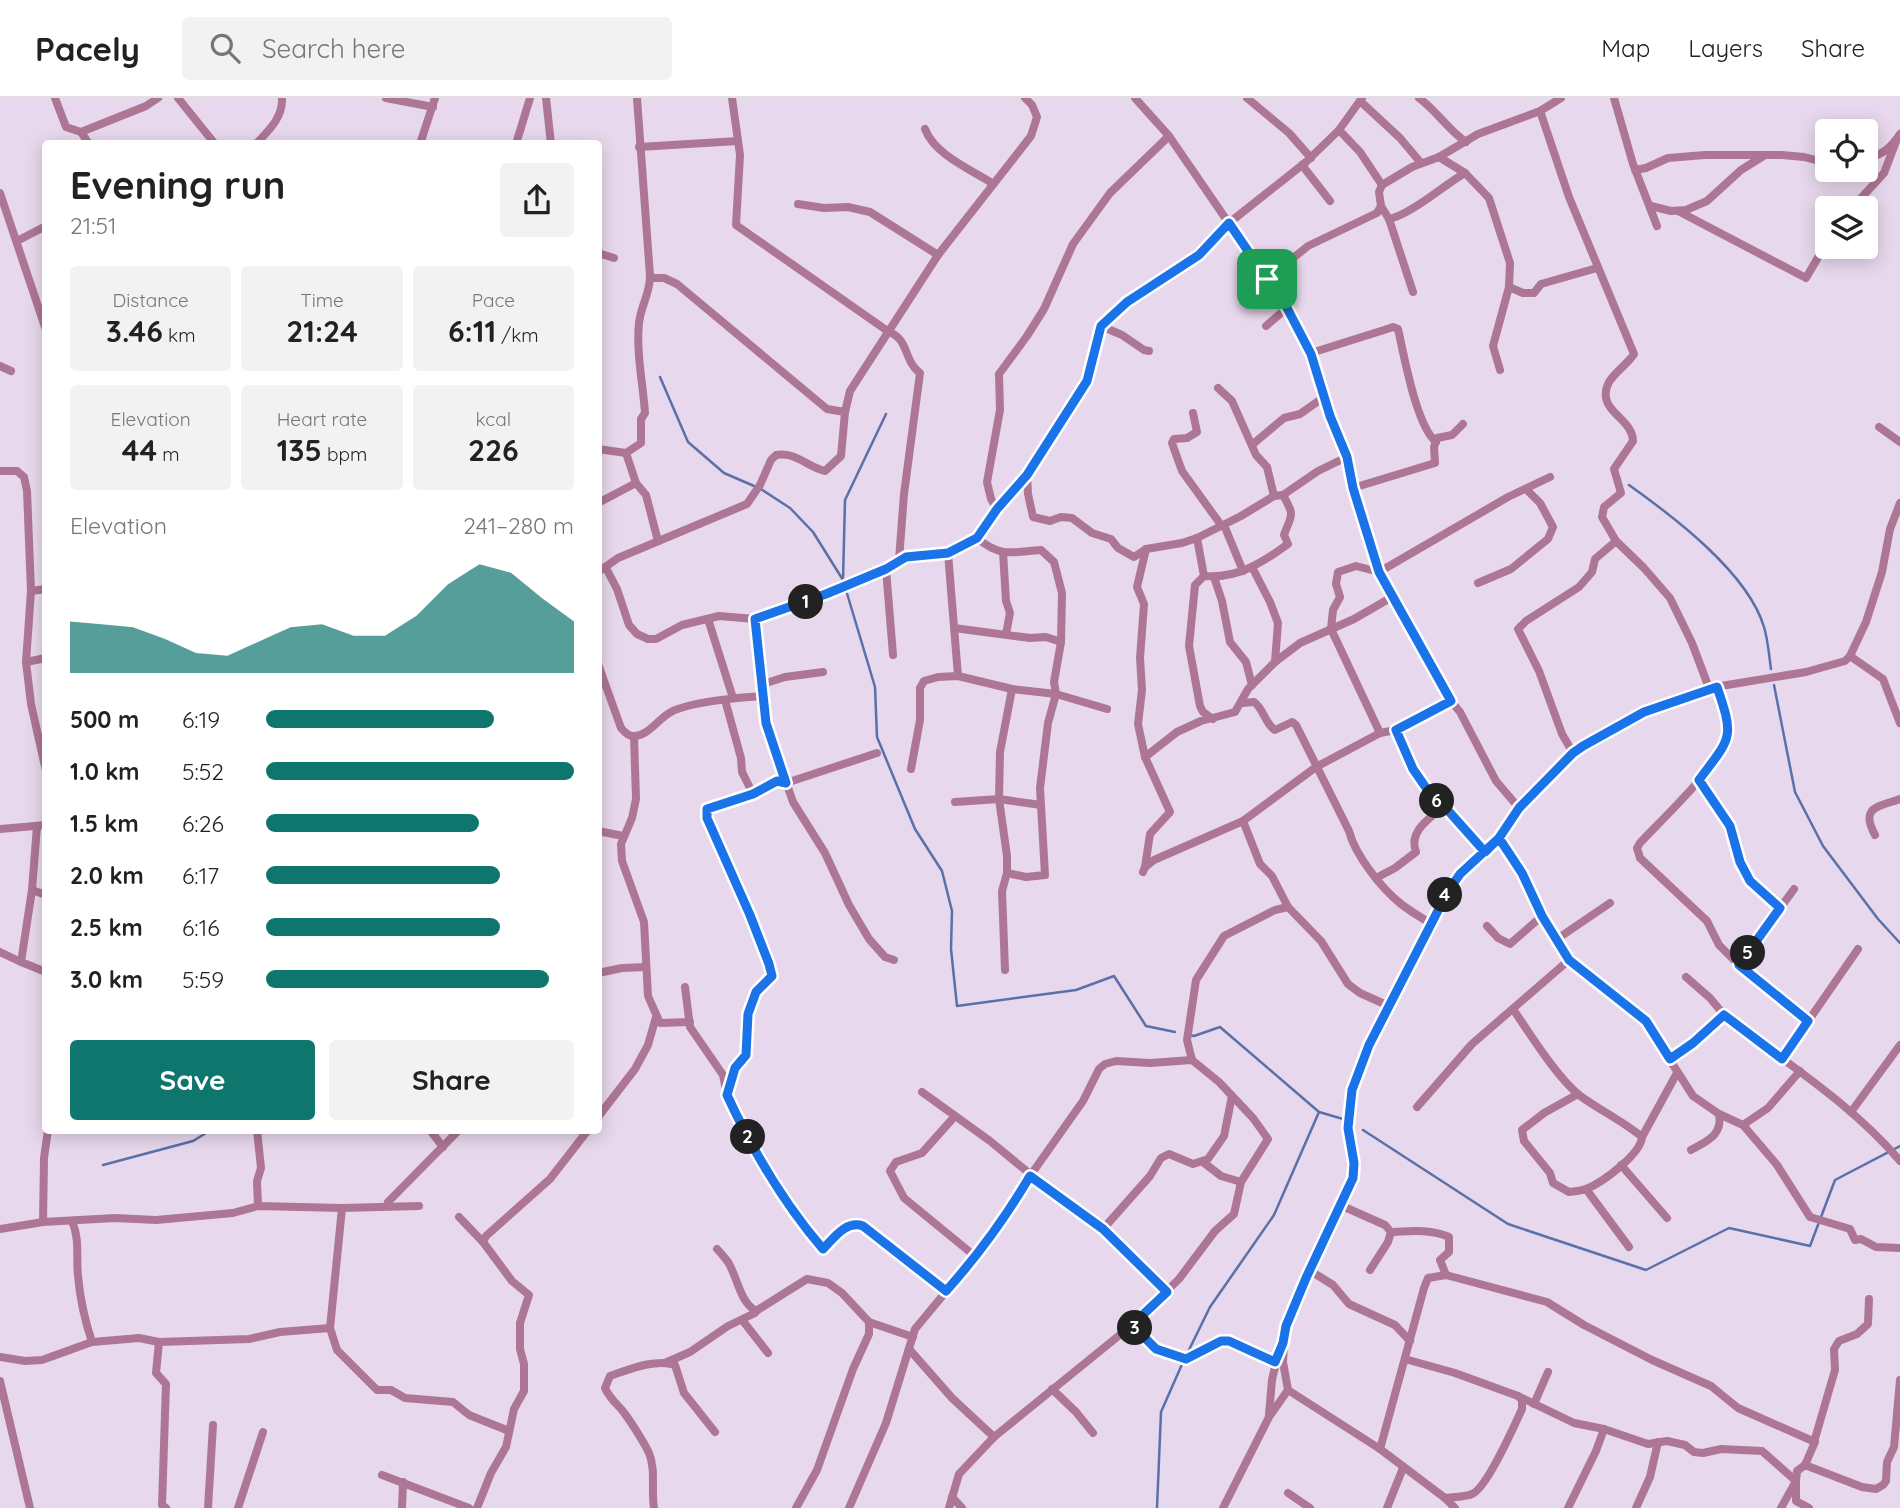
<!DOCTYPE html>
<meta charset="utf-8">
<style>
body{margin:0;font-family:Quicksand,sans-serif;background:#f2f2f2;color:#222;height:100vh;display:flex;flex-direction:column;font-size:26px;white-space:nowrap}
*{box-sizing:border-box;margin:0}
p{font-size:23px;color:#767676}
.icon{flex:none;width:38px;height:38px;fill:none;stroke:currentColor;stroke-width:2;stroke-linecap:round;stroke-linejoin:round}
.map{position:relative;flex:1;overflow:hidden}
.sheet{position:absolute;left:42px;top:42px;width:560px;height:994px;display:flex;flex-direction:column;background:#fff;border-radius:7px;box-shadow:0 4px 18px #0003}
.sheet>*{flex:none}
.buttons{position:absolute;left:1815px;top:21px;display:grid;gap:14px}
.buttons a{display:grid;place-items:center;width:63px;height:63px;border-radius:7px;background:#fff;box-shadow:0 4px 18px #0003;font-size:35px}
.pin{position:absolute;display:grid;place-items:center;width:60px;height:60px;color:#fff;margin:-30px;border-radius:14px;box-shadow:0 4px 10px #0006}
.km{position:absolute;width:35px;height:35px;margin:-18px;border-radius:50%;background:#222;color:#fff;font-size:19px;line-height:35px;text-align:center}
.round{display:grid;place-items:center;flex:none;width:74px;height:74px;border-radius:7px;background:#f2f2f2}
.headline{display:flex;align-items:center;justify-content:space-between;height:119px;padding:0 28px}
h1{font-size:38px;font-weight:700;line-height:52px}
.figures{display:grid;grid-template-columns:repeat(3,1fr);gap:10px;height:119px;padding:7px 28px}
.figures div{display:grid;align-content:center;border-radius:7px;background:#f2f2f2;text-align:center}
.figures b{font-size:30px;font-weight:700}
.figures small{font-size:19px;font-weight:400}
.figures p{font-size:19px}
.chart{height:196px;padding:14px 28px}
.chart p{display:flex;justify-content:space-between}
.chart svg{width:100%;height:126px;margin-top:7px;fill:#0f766e;opacity:.7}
.button{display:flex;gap:14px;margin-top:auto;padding:14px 28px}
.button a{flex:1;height:80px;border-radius:7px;background:#0f766e;color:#fff;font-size:28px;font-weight:700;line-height:80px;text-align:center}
.button a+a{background:#f2f2f2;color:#222}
ul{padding:0 28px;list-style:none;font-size:23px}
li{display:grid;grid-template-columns:112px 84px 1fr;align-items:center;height:52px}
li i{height:18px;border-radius:9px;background:#0f766e}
header{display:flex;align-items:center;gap:42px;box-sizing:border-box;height:98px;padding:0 35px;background:#fff;border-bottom:2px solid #e0e0e0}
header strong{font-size:33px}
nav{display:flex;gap:38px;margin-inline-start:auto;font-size:24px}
.search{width:490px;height:63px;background:#f2f2f2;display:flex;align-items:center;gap:18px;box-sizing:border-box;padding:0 24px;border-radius:7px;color:#767676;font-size:26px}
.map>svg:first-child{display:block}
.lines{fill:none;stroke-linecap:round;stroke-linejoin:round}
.stream{stroke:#5a70a9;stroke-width:2.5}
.street{stroke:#ae7695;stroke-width:8}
.route-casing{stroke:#fff;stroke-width:14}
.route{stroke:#1a73e8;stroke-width:9}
</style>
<header>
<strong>Pacely</strong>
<div class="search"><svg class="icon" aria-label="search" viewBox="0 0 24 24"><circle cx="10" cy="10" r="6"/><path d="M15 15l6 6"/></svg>Search here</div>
<nav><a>Map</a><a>Layers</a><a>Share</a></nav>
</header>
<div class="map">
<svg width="1900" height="1410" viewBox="0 0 1900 1410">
<rect width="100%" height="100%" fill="#e8d8ed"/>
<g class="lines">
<!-- stream -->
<g class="stream">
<path d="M660 279 688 344 724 375 761 391 790 410 813 434 843 482"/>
<path d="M886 316 845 402 843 482 875 589 877 639 915 731 942 773 952 813 951 851 957 908 1076 892 1114 878 1146 928 1175 934"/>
<path d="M1629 387C1674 419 1748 475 1764 529 1768 542 1769 557 1771 571"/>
<path d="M1774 587 1795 694 1823 748 1878 821 1900 845"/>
<path d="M1190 937 1194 938 1220 929 1319 1014 1343 1021"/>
<path d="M1363 1032 1508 1126 1646 1172 1729 1130 1810 1148 1835 1082 1900 1048"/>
<path d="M103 1067 193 1043 211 1032"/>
<path d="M1186 1258 1210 1209 1274 1117 1319 1014"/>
<path d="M1157 1410 1161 1314 1183 1264"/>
</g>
<!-- street -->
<g class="street">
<path d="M55 0 66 29 81 34 89 46"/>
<path d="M178 0 215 46"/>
<path d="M386 0 433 9"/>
<path d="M546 0 551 46"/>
<path d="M637 0 650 178C650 196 641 207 639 225 636 254 643 286 645 315L641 321V345L626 355 636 385 646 397 658 443"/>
<path d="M732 0 740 57 736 127 889 234C909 241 904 264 920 275L904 396 899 462"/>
<path d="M1135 0 1169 38 1287 210 1311 255 1330 318 1347 359 1353 390 1379 474 1451 603 1460 614 1496 683 1519 710"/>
<path d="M1247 0 1289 35 1311 60"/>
<path d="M1419 0C1437 13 1448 32 1466 44"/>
<path d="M1614 0 1633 66 1657 128"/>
<path d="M1360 3 1400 40 1421 65"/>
<path d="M1540 13 1569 99 1634 256C1627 267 1613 275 1608 286 1596 313 1633 320 1633 343L1614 371 1621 395 1604 409 1602 419 1616 443 1644 470 1670 500 1692 545 1709 590"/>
<path d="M925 31C935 57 970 71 992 85"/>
<path d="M1339 32 1360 54 1382 87"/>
<path d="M81 34 146 8 158 0"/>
<path d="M256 46C268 33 283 20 282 0"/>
<path d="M420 46 435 0"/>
<path d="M516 46 530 0"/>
<path d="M639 49 738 43"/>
<path d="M1439 59 1465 75 1489 100 1510 165 1509 189 1493 248 1500 272"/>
<path d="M1866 61C1882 57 1891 50 1900 36"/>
<path d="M1302 67 1330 103"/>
<path d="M1635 72 1646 70 1668 60 1705 57H1782L1804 59 1827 65"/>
<path d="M0 95 46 232"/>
<path d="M798 106 824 110 848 109 870 114 938 157"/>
<path d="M1381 108 1389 121C1410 117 1444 87 1465 75"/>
<path d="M1651 108 1671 113 1686 112 1707 103 1741 72 1765 57"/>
<path d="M1852 110 1884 75 1897 41"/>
<path d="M1678 113 1806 180 1827 144"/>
<path d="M1389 121 1413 194"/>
<path d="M17 143 46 128"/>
<path d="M598 155 614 160"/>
<path d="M650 178 654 180H664L677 186 827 311 845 314"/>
<path d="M1267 181 1308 148 1377 115 1381 108 1379 94 1382 87 1412 69 1439 59 1478 36 1540 13 1561 0"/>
<path d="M1509 189 1523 195H1534L1541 186 1597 170"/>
<path d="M1101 228 1122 237 1144 252 1149 253"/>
<path d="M1266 228 1287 210"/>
<path d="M1311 255 1384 232 1393 229 1398 231C1404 257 1416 327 1436 344"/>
<path d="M0 268 11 273"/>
<path d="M1218 290 1232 303 1256 357 1267 369 1274 398"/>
<path d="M1193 315 1197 334 1187 340 1174 341 1172 345 1182 373 1221 427"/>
<path d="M1879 329 1900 344"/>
<path d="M1253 346 1284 320 1300 316 1324 299"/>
<path d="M598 351 626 355"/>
<path d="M0 373H17L24 379 27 393 31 493 26 564 31 606 46 673"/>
<path d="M1027 377 1028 396 1033 419 1050 423 1061 419 1072 420 1092 435 1111 441 1118 450 1134 459 1146 451 1182 445 1197 440 1241 418 1274 398 1283 397 1318 373 1347 359"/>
<path d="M1353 390 1435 365 1434 349 1437 340 1452 337 1463 326"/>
<path d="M598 405 636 385"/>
<path d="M997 411 991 401 987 384 1000 312 999 276 1027 238 1044 211 1073 146 1110 95 1169 38"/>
<path d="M1224 427 1243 473"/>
<path d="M977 440C1001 460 1012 454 1041 452L1054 464 1062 495 1061 544 1054 584 1056 596 1048 625 1040 690 1045 777 1026 779 1007 775"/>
<path d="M1197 440 1204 478 1195 487 1189 548 1200 608 1203 614 1213 621"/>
<path d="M1003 454 1006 503 1010 515 1006 536"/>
<path d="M948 455 958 578"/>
<path d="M1252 469 1270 504 1278 525 1275 564"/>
<path d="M606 470 617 491 629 527 637 536 648 541H656L682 527 719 518 755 521 826 496 886 471 906 459 948 455 977 440 997 411 1027 377 1087 283 1101 228 1127 204 1199 157 1229 125 1306 64 1339 32 1362 0"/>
<path d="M886 471 893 557"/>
<path d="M598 474 618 460 747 406 760 387 771 362 776 357C797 354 805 368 825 373L841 358 845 314 850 293 938 157 1031 38 1037 19 1032 7 1025 0"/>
<path d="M1204 478C1237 481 1262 465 1288 446L1284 437C1291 416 1296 420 1283 397"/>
<path d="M1214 479 1222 503 1230 544 1246 564 1252 587"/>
<path d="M1478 485 1511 471 1548 441 1553 429 1540 405 1526 391"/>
<path d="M31 493 46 491"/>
<path d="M708 521 733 600"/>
<path d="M755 521 766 625 793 704 825 755 849 807 869 841 885 859 894 862"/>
<path d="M954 530 1030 540 1046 539 1061 544"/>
<path d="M1850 558 1883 581 1900 625"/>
<path d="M26 564 46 560"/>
<path d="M598 566 621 630C625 635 629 639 635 638 649 637 659 620 671 614 689 604 741 599 763 598"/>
<path d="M760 587 785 579 823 574"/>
<path d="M1717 589C1722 604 1730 620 1728 636 1725 663 1660 723 1640 745L1637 750 1640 760 1707 823 1719 847 1739 867 1808 924"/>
<path d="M725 602 741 660 742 674 753 696"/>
<path d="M1242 605 1254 604C1264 611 1265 626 1275 632L1292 624 1296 627 1349 733C1355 757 1382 791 1401 806 1410 813 1420 819 1430 825"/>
<path d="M1396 632 1413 671 1431 697 1444 708 1485 754"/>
<path d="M1380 635 1331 531 1333 512 1340 499 1336 486 1338 474 1356 468 1379 474 1508 399 1550 379"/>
<path d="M634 638 636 701 632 720 621 746 622 763 644 824 648 898 660 925 690 924"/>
<path d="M1573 655 1562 636 1539 573 1518 531 1526 523 1579 489 1592 474 1595 461 1616 443"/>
<path d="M1145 659 1177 634 1201 623 1235 614 1248 591 1275 564 1300 545 1354 521 1392 499"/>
<path d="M911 671 920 622V590L924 583 938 579 958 578 1012 591 1056 596 1107 611"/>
<path d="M1699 682 1730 728 1739 764 1750 783 1780 810"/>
<path d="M955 704 999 701 1041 707"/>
<path d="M1243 723 1260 766 1272 778 1288 809 1321 843 1348 886 1360 895 1389 908"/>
<path d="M37 728 32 792 21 864 46 874"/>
<path d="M0 731 46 727"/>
<path d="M598 733 623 738"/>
<path d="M1875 737C1860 709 1877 709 1900 701"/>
<path d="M1499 740 1522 775 1542 818 1569 862 1645 923 1693 998 1719 1016 1743 1027 1777 1067 1810 1119 1850 1131 1855 1142 1861 1141 1876 1149 1900 1150"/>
<path d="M1145 769 1150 736 1170 714 1145 659 1138 626 1142 592 1140 560 1144 506 1137 489 1146 451"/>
<path d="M1143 774 1145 769 1154 762 1243 723 1316 669 1380 635 1396 632 1451 603"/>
<path d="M1376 780 1395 770 1416 754C1408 733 1430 720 1444 708"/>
<path d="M32 792 46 797"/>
<path d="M1487 828 1498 840 1510 846 1542 818"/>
<path d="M1557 841 1610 805"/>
<path d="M0 854 21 864"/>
<path d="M1739 867 1794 791"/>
<path d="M1005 872 1002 793 1007 775V758L999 701 1000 654 1012 591"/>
<path d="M598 875 622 870 646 869"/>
<path d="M1686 879 1710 900 1724 917"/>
<path d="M685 889 690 929 723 977 727 997 745 1034 806 1131 823 1151C834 1140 846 1122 863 1128L945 1193"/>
<path d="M1513 911C1530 936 1556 978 1579 997 1599 1012 1623 1023 1642 1039 1641 1056 1602 1085 1586 1091 1581 1093 1574 1093 1569 1094L1553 1085 1550 1075 1524 1043 1522 1032 1544 1015 1578 996"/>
<path d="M1670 961 1693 945 1724 917C1784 964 1850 1004 1900 1063"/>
<path d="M1782 961 1858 851"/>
<path d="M922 994 990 1043 1063 1103 1103 1131 1167 1194"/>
<path d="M727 997 735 970 746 957 748 916 756 894 772 878 750 817 707 720V711L753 696 777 683 786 685 877 655"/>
<path d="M1417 1009 1472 946 1569 862"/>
<path d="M1851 1014 1900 947"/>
<path d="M955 1018 922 1055 896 1064 890 1073 904 1100 976 1159"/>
<path d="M598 1019 635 971 648 947 656 919"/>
<path d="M1743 1027 1768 1010 1800 973"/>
<path d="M257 1032 261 1070 257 1083 258 1108"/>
<path d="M430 1032 443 1049"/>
<path d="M1642 1039 1677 975"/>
<path d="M1691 1052C1707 1043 1723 1037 1719 1016"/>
<path d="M1203 1064 1221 1078 1241 1084"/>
<path d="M1621 1067 1667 1120"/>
<path d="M1586 1091 1629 1149"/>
<path d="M388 1104 459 1032"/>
<path d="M1340 1107 1385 1127 1391 1134 1388 1144 1370 1172"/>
<path d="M342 1110 330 1230 337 1252 377 1292H391L405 1300 453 1304 469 1317 509 1333"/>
<path d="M459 1119 483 1144"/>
<path d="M72 1123C80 1141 76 1159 78 1178 80 1201 85 1223 92 1244"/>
<path d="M43 1124 44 1060 48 1032"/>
<path d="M0 1131 43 1124 115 1120 156 1122 233 1115 258 1108 342 1110 419 1108"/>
<path d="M1103 1131 1150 1078 1161 1060 1169 1056 1193 1066 1208 1061 1224 1038 1232 998"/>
<path d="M1391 1134C1412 1133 1430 1131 1449 1139V1154L1440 1162 1446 1177"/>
<path d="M1309 1172 1333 1187 1349 1206 1395 1227 1410 1243"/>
<path d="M756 1213 807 1181 828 1185 842 1195 869 1224 913 1239"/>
<path d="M743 1223 768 1255"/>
<path d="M1132 1227 1156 1251 1186 1261 1221 1243H1229L1275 1264"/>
<path d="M159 1244 156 1275 166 1286 162 1407 166 1410"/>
<path d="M909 1251 952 1300 994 1339"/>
<path d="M0 1259 25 1263 42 1262 92 1244 139 1240 159 1244 249 1241 280 1234 330 1230"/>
<path d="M1405 1261 1455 1275 1518 1298 1574 1325 1604 1331 1648 1346 1667 1343 1685 1347 1694 1354 1703 1355 1721 1351 1762 1353 1796 1383V1403L1809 1410"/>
<path d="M667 1264 690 1254 728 1228 755 1215 756 1213C739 1203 738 1180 728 1164 725 1160 721 1155 717 1151"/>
<path d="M0 1283 30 1410"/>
<path d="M1052 1291 1076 1314 1093 1335"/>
<path d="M1288 1292 1380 1351 1445 1400 1455 1410"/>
<path d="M1534 1306 1548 1274"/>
<path d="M1269 1316 1272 1282 1277 1260"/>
<path d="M1814 1344 1835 1272 1834 1251 1839 1243 1857 1236 1868 1226 1869 1201"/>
<path d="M1380 1351 1424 1190 1428 1180 1446 1177 1547 1204 1584 1227 1652 1262 1711 1288 1738 1310 1815 1344 1805 1367 1797 1373 1796 1383 1781 1410"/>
<path d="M1805 1367 1862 1389 1876 1391 1883 1387 1886 1383 1887 1364 1894 1349 1900 1282"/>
<path d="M382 1377 469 1410"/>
<path d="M1288 1395 1310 1410"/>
<path d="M952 1399 962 1410"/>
<path d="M1445 1400C1453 1399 1465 1399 1472 1396 1487 1390 1514 1328 1522 1311V1302L1518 1298"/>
<path d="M208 1410 213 1327"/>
<path d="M238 1410 263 1334"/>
<path d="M402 1410 403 1384"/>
<path d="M477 1410 491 1375 506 1349 514 1311 524 1293V1266L520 1251V1225L529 1197 512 1183 483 1144 486 1138 550 1081 588 1032"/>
<path d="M654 1410C651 1391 656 1372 649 1355 645 1346 631 1324 625 1316 618 1306 611 1303 605 1290L610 1278C628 1272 655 1260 675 1267L684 1295 715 1334"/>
<path d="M796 1410 817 1372 853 1271 869 1236V1224"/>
<path d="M849 1410 886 1325 915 1231 1003 1125 1030 1078 1083 1003 1099 971 1105 966 1116 963 1150 965 1192 962"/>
<path d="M949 1410 959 1376 994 1339 1132 1227 1179 1181 1215 1133 1234 1116 1241 1084 1268 1041 1253 1020 1219 984 1192 962 1187 942 1196 882 1224 838 1275 812 1288 809"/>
<path d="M1223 1410 1269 1319 1288 1292 1283 1264 1285 1228 1306 1180 1353 1080 1355 1065 1348 1030 1352 992 1369 947 1446 795 1460 776 1499 740 1519 710 1583 648 1644 614 1709 590 1806 574 1845 563 1850 558 1866 524 1882 474 1890 431 1900 405"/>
<path d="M1387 1410 1403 1370"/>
<path d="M1568 1410 1596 1353 1604 1331"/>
<path d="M1636 1410 1650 1379 1658 1344"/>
</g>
</g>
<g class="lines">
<defs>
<path id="route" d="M1267 181 1229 125 1199 157 1127 204 1101 228 1087 283 1027 377 997 411 977 440 948 455 906 459 886 471 826 496 755 521 766 625 786 685 777 683 753 696 707 711V720L750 817 769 866 772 878 756 894 748 916 746 957 735 970 727 997C752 1051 784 1106 823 1151 834 1140 846 1122 863 1128L946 1193C980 1155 1004 1122 1030 1078L1103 1131 1167 1194 1132 1227 1156 1251 1186 1261 1221 1243H1229L1275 1264 1283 1245 1286 1228 1306 1180 1353 1080 1354 1065 1348 1030 1352 992 1369 947 1447 795 1460 776 1499 740 1519 710 1573 655 1583 648 1644 614 1717 589C1735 641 1731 639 1699 682L1730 728 1740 764 1750 783 1780 810 1739 867 1808 923 1782 961 1724 917 1693 945 1670 961 1646 923 1569 862 1542 818 1522 775 1499 740 1485 754 1444 708 1431 697 1413 671 1396 632 1451 603 1379 474 1353 390 1347 359 1330 318 1311 256 1287 210 1267 181"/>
</defs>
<!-- route casing -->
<use href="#route" class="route-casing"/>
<!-- route -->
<use href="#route" class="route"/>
</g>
</svg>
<div class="buttons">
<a><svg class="icon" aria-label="locate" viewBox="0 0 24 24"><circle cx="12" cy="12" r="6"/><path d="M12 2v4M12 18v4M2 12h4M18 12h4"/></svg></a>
<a><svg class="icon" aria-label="layers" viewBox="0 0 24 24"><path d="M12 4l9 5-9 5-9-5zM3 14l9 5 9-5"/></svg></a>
</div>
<div class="pin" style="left:1267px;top:181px;background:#1e9e55"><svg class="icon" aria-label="arrive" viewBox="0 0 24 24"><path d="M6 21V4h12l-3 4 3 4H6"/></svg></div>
<b class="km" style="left:806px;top:504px">1</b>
<b class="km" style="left:748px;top:1039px">2</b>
<b class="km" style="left:1135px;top:1230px">3</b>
<b class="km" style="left:1445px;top:797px">4</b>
<b class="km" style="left:1748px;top:855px">5</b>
<b class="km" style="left:1437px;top:703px">6</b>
<section class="sheet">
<div class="headline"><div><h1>Evening run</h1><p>21:51</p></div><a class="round"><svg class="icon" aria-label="share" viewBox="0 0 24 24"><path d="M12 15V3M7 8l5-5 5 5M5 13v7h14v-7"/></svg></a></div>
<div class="figures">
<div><p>Distance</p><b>3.46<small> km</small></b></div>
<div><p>Time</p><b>21:24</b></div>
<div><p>Pace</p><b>6:11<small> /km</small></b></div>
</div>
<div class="figures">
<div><p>Elevation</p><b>44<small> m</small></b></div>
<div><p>Heart rate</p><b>135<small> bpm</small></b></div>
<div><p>kcal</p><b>226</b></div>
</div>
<div class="chart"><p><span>Elevation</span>241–280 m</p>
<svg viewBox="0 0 160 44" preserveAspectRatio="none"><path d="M0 44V26L10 27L20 28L30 32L40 37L50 38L60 33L70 28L80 27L90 31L100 31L110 24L120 13L130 6L140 9L150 18L160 26V44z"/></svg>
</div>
<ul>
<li><b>500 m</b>6:19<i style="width:74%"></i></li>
<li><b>1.0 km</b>5:52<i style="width:100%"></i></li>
<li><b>1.5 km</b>6:26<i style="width:69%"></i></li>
<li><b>2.0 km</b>6:17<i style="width:76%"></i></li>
<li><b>2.5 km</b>6:16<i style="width:76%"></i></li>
<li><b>3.0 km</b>5:59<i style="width:92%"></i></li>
</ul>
<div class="button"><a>Save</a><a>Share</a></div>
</section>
</div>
